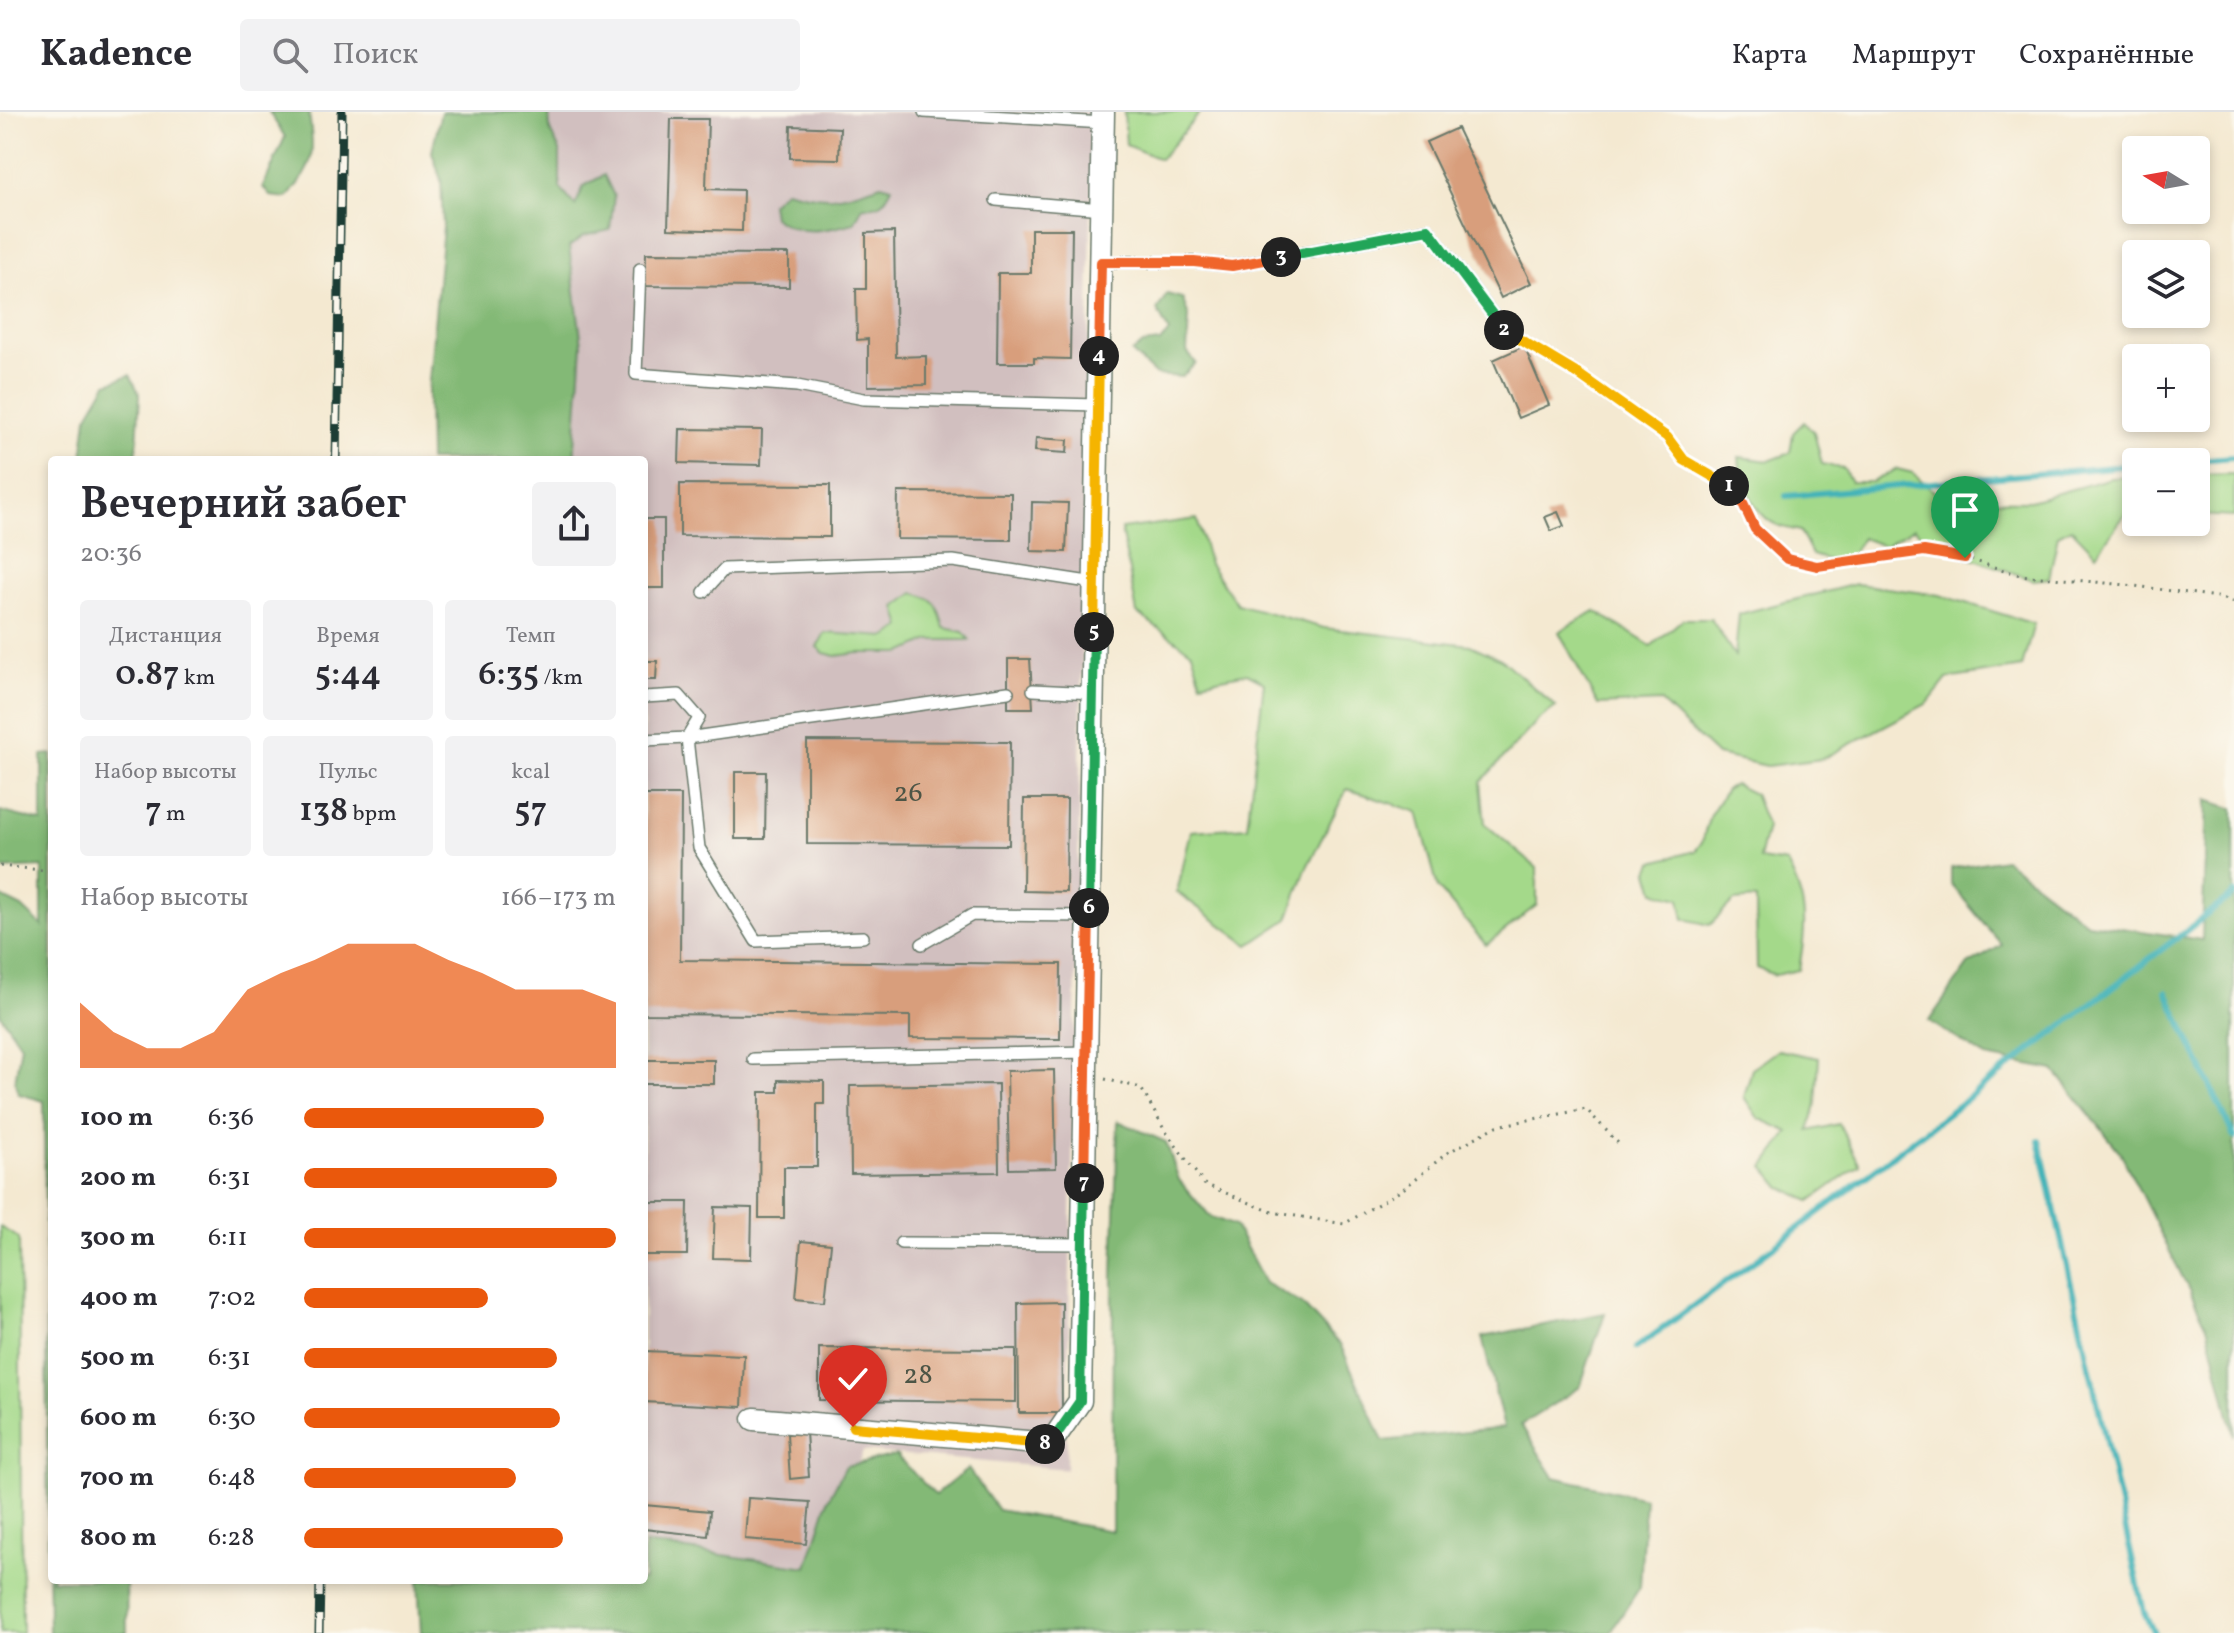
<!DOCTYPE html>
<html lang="ru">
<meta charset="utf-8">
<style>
body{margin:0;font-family:Vollkorn,serif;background:#f2f2f3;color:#2b2b33;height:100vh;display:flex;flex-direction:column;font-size:30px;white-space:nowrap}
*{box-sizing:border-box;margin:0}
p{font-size:26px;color:#7c7c81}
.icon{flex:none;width:44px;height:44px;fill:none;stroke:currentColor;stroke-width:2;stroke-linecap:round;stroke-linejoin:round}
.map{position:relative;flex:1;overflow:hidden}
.side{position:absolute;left:48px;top:344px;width:600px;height:1128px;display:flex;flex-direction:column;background:#fff;border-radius:8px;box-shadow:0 4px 12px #0003}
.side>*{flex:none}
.needle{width:52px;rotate:281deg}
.buttons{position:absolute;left:2122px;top:24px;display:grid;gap:16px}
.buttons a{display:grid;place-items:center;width:88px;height:88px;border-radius:8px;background:#fff;box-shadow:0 4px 12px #0003;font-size:40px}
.pin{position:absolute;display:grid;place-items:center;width:68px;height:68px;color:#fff;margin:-82px -34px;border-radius:50% 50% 50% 0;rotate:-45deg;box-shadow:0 0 8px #0007}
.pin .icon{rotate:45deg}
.km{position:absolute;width:40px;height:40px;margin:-20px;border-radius:50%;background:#222;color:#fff;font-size:22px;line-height:40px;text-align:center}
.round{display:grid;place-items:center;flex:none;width:84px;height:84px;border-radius:8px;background:#f2f2f3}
.headline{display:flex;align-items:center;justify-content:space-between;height:136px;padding:0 32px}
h1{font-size:44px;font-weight:600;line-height:60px}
.metrics{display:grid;grid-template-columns:repeat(3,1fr);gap:12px;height:136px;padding:8px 32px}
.metrics div{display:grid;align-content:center;border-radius:8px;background:#f2f2f3;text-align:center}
.metrics b{font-size:34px;font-weight:600}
.metrics small{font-size:22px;font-weight:400}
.metrics p{font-size:22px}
.chart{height:224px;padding:16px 32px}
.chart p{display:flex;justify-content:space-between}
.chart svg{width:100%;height:144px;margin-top:8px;fill:#ea580c;opacity:.7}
ul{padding:0 32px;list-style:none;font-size:26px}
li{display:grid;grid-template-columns:128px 96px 1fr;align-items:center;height:60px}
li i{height:20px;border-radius:10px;background:#ea580c}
header{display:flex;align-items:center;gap:48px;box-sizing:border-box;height:112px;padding:0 40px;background:#fff;border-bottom:2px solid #e1e1e2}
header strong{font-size:38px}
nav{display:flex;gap:44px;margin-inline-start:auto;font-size:28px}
.search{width:560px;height:72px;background:#f2f2f3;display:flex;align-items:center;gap:20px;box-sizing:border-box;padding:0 28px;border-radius:8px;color:#7c7c81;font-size:30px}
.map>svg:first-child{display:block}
.industrial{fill:#d1bfbf}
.green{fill:#a4d98a;stroke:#628b5f;stroke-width:2}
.forest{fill:#83b976;stroke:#517b55;stroke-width:2}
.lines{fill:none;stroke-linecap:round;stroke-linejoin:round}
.stream{stroke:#42b3b8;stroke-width:6}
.building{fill:#d89e7b}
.lane-casing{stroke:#6a796b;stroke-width:14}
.street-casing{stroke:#6a796b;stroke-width:25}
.path{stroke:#6a796b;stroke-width:3;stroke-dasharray:2 6;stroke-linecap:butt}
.lane{stroke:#fff;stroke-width:11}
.street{stroke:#fff;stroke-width:22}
.rail-casing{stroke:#1f3d34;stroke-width:9}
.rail{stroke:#fbf7ec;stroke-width:6;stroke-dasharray:18;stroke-linecap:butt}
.split-1-casing{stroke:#fff;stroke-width:16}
.split-2-casing{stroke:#fff;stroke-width:16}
.split-3-casing{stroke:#fff;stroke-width:16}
.split-4-casing{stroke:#fff;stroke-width:16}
.split-5-casing{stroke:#fff;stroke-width:16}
.split-6-casing{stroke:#fff;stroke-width:16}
.split-7-casing{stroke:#fff;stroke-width:16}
.split-8-casing{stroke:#fff;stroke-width:16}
.split-9-casing{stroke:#fff;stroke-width:16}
.split-1{stroke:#f0652b;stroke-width:10}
.split-2{stroke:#f5b400;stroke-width:10}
.split-3{stroke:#22a559;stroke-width:10}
.split-4{stroke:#f0652b;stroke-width:10}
.split-5{stroke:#f5b400;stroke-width:10}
.split-6{stroke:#22a559;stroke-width:10}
.split-7{stroke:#f0652b;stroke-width:10}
.split-8{stroke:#22a559;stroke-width:10}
.split-9{stroke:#f5b400;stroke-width:10}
.labels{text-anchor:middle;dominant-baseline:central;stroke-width:6;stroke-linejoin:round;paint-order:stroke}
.number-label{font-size:28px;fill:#4d5546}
</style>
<header>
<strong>Kadence</strong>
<div class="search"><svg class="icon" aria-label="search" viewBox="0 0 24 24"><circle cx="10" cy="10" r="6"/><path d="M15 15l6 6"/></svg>Поиск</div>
<nav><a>Карта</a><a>Маршрут</a><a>Сохранённые</a></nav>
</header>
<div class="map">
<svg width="2234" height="1521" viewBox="0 0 2234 1521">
<rect width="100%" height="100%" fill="#fbf7ec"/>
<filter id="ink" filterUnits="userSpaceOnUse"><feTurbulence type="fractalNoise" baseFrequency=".0125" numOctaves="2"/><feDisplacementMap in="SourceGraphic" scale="16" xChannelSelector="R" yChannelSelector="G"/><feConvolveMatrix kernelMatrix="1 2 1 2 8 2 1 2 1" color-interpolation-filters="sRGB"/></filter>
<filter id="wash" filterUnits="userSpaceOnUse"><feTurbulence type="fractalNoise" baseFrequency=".006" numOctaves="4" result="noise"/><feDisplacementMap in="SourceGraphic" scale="32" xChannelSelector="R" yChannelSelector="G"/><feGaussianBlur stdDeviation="1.8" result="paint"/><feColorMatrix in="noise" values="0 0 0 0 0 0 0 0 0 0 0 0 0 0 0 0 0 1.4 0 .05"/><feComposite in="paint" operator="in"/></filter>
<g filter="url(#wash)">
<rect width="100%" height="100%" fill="#f4e9d1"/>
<!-- industrial -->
<path class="industrial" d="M471 0H1093L1066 1357 863 1339 812 1469 644 1452V348H468Z"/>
<!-- green -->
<g class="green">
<path d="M1124 0H1201L1160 47 1126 33Z"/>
<path d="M1804 310 1814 320 1822 352 1844 357 1851 370H1872L1897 357 1913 361 1944 388 2030 389 2111 366 2136 365V402L2127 400 2096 442 2071 416 2058 423 2049 466 2033 468 1928 430 1914 416 1884 434 1862 426 1847 450 1831 449 1812 443 1800 419C1792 417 1782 416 1775 412 1754 402 1740 367 1739 345L1769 349 1790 341 1793 321Z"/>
<path d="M2234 362V405L2196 403V363Z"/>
<path d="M1197 407 1209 452 1237 492 1324 516 1470 533 1501 547 1556 595 1538 608 1481 670 1485 712 1537 756V793L1486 833 1438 776 1418 700 1347 677 1306 757 1288 807 1249 833 1177 780 1191 719 1247 715 1264 570 1247 561 1201 570 1192 540 1137 501 1121 417Z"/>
<path d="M1856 472 1940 483 2034 512 2022 555 1947 567 1928 591 1822 647 1767 654 1717 643 1661 590 1598 593 1559 520 1595 499 1651 534 1683 507H1711L1735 544 1739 502Z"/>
<path d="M914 481C938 487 938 494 944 516L963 520 970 528H930L902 541H858L836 544 824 541 817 535 825 521 887 525 902 515 896 495Z"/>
<path d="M1734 672 1754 682 1767 715 1759 747 1787 751C1809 793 1806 813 1799 858L1775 863 1757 856 1756 787 1734 789 1710 813 1684 807 1680 786 1655 780 1649 759 1653 750 1695 739 1702 730 1710 703 1726 678Z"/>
<path d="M1778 938 1819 946 1816 992 1809 1019 1839 1012 1860 1053 1810 1089 1781 1075 1764 1055 1789 1020 1758 1006 1744 985 1752 957Z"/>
<path d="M0 1115 19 1126 22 1521H0Z"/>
</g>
<!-- forest -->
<g class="forest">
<path d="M269 0H309C314 43 316 52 287 86L270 84 263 75 285 25Z"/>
<path d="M441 0H549L550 19 560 39V76L575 94 584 74 604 63 614 84 610 118 584 124 569 135 582 233 574 348H429L428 280 443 115 441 68 432 40Z"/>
<path d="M881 72 892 75C885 90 880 96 863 94L854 111C824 119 800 125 773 105L771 91 785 78C828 89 839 87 881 72Z"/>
<path d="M1167 182 1182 186 1189 204 1187 240 1196 251 1182 265 1156 263 1132 241 1143 232 1160 230 1169 220 1157 198Z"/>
<path d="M130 263 140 283 136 348H82L87 305 107 271Z"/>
<path d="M52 642V1468H126L127 1521H49L44 989 19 982 15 969 21 933 0 902V784L22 795 42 814V755L0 757V699L42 710V643Z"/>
<path d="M2207 688 2234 697V1324L2207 1214 2120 1040 2054 958 1986 945 1929 909 1968 853 2002 833 1951 772V756L2004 747 2087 811 2202 828Z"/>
<path d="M1118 1009 1166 1030 1179 1068 1209 1104 1235 1114 1265 1171 1302 1192 1341 1234 1383 1329 1504 1316 1482 1225 1605 1201 1580 1275 1521 1313 1554 1365 1645 1386 1640 1475 1610 1521H421L418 1468H644V1432L807 1455 828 1388 846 1354 896 1343 935 1383 968 1357 998 1398 1112 1419 1113 1165Z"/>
</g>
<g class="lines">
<!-- stream -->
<g class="stream">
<path d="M2175 350 2234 345"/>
<path d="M1786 384 2136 353"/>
<path d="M2167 880 2234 1025"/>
<path d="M2039 1028 2144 1500 2154 1521"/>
<path d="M1636 1236 1791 1122 2234 782"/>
</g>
</g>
<g id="blocks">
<!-- building -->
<g class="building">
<path d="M671 7H708L706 77 743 78 742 119 668 117Z"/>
<path d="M791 14 840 16 839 47 790 46Z"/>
<path d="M1457 16 1531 171 1501 186 1426 30Z"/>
<path d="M1031 117H1072L1070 247 1034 246V251H997L998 161H1031Z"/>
<path d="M894 120 896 245 926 244V273L868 274V227L857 228 856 177H866V121Z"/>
<path d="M646 141 789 142V175L645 174Z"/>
<path d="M1524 234 1549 293 1518 306 1493 248Z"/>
<path d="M680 317 762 318 761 353 679 351Z"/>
<path d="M1036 326 1068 328 1067 341 1035 339Z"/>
<path d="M680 372 830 373V425L680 424Z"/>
<path d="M898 380 1011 381V428L897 427Z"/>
<path d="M1032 390 1068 391 1066 440 1031 439Z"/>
<path d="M1558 400 1564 414 1551 419 1545 405Z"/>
<rect x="644" y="407" width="20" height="69"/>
<path d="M1008 547H1030L1033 596H1008Z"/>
<path d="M644 549H657L656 568H644Z"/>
<path d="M807 629 1010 630 1009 733 807 732Z"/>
<path d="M735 660H766L765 727H735Z"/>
<path d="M644 683H681L680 848 1061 852 1060 927 910 926V904L644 902Z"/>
<path d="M1024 687H1067L1066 780 1023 779Z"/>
<rect x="644" y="948" width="70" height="24"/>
<path d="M1054 958 1056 1056 1009 1057 1007 959Z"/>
<path d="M778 968 824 969V992H817V1055H784V1106H759L760 980H778Z"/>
<path d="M998 972 999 1060 851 1062 850 974Z"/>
<path d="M644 1090H688L687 1143H644Z"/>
<path d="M715 1095 752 1096 751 1147 713 1146Z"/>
<path d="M801 1129 831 1132 825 1189 796 1186Z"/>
<path d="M1061 1190 1062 1301H1019L1018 1191Z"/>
<path d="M819 1236 1016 1237V1290L819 1288Z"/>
<path d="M644 1239 744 1243 742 1295 644 1290Z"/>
<path d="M806 1320 809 1365 790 1367 787 1322Z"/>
<path d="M748 1386 810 1390 806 1432 745 1427Z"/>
<path d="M644 1393 710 1399 708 1424 644 1417Z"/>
</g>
</g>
</g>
<g filter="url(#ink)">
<use href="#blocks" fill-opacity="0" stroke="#6a796b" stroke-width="2"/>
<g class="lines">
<defs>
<g id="lane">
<path d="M924 0 1103 11"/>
<path d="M996 88 1102 97"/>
<path d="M1101 150H1194L1232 154 1428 117 1505 219"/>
<path d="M640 157 636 262 797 274 864 287 1098 293"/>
<path d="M704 480 724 457 953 449 1095 471"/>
<path d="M1033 578 1093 581"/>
<path d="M644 585 679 583 699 606 687 626 699 736 756 829 863 825"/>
<path d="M644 628 687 626 1008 580"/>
<path d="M922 832 972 803 1089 804"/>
<path d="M753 947 1087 940"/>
<path d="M901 1131 1083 1132"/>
</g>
<path id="street" d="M754 1307 1050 1332 1080 1289 1103 0"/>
</defs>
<!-- lane casing -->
<use href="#lane" class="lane-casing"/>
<!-- street casing -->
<use href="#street" class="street-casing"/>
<!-- path -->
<g class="path">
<path d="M1516 225 1581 264 1667 325 1684 348 1737 379 1755 417 1787 447 1817 454 1924 439 1965 446 2020 463 2127 473 2218 485 2234 491"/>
<path d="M0 754 52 759"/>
<path d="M1105 967 1141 976 1164 1017 1204 1072 1272 1100 1344 1112 1402 1078 1447 1041 1497 1014 1586 997 1621 1034"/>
</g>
<!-- lane -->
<use href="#lane" class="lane"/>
<!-- street -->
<use href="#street" class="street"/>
<defs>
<g id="rail">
<path d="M336 348 342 0"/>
<path d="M319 1521 320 1468"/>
</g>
</defs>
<!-- rail casing -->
<use href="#rail" class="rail-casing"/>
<!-- rail -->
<use href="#rail" class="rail"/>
</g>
</g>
<g class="lines" filter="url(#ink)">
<defs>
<path id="split-1" d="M1729 374 1737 379 1755 417 1787 447 1817 454 1924 439 1965 446"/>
<path id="split-2" d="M1504 218 1581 264 1667 325 1684 348 1729 374"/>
<path id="split-3" d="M1281 145 1428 117 1504 218"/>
<path id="split-4" d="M1099 244 1101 150H1194L1232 154 1281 145"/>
<path id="split-5" d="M1094 520 1099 244"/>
<path id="split-6" d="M1089 796 1094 520"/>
<path id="split-7" d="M1084 1071 1089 796"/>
<path id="split-8" d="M1045 1332H1050L1080 1289 1084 1071"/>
<path id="split-9" d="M853 1315 1045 1332"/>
</defs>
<!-- split-1 casing -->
<use href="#split-1" class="split-1-casing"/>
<!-- split-2 casing -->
<use href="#split-2" class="split-2-casing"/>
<!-- split-3 casing -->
<use href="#split-3" class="split-3-casing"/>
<!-- split-4 casing -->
<use href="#split-4" class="split-4-casing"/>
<!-- split-5 casing -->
<use href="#split-5" class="split-5-casing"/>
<!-- split-6 casing -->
<use href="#split-6" class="split-6-casing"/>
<!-- split-7 casing -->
<use href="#split-7" class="split-7-casing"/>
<!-- split-8 casing -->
<use href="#split-8" class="split-8-casing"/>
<!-- split-9 casing -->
<use href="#split-9" class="split-9-casing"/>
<!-- split-1 -->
<use href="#split-1" class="split-1"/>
<!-- split-2 -->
<use href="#split-2" class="split-2"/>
<!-- split-3 -->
<use href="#split-3" class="split-3"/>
<!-- split-4 -->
<use href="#split-4" class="split-4"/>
<!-- split-5 -->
<use href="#split-5" class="split-5"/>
<!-- split-6 -->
<use href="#split-6" class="split-6"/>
<!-- split-7 -->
<use href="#split-7" class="split-7"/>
<!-- split-8 -->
<use href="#split-8" class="split-8"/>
<!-- split-9 -->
<use href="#split-9" class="split-9"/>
</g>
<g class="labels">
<!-- number labels -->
<g class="number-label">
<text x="908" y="681">26</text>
<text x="918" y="1263">28</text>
</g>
</g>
</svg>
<div class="buttons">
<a><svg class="needle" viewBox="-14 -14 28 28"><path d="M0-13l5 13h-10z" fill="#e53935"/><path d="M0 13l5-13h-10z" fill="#7c7c81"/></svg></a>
<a><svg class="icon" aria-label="layers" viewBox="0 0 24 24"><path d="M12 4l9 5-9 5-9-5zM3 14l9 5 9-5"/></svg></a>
<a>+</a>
<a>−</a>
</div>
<div class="pin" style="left:1965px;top:446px;background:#1e9e55"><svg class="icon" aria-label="arrive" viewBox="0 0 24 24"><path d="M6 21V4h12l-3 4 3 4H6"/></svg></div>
<div class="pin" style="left:853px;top:1315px;background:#d93025"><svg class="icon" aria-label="check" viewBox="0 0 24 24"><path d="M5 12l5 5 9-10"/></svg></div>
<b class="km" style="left:1729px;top:374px">1</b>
<b class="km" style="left:1504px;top:218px">2</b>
<b class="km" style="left:1281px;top:145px">3</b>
<b class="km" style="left:1099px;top:244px">4</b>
<b class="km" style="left:1094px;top:520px">5</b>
<b class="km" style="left:1089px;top:796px">6</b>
<b class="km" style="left:1084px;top:1071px">7</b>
<b class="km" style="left:1045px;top:1332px">8</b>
<section class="side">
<div class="headline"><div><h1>Вечерний забег</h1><p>20:36</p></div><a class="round"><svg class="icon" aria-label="share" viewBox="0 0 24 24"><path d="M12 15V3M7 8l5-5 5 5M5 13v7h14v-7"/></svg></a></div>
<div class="metrics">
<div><p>Дистанция</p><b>0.87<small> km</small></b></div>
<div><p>Время</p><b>5:44</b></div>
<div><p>Темп</p><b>6:35<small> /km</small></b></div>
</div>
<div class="metrics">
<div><p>Набор высоты</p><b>7<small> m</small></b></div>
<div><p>Пульс</p><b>138<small> bpm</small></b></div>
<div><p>kcal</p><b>57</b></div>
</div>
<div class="chart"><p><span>Набор высоты</span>166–173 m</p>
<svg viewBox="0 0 160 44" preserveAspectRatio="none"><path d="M0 44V24L10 33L20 38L30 38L40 33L50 20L60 15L70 11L80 6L90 6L100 6L110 11L120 15L130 20L140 20L150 20L160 24V44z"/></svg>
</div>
<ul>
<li><b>100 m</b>6:36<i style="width:77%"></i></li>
<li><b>200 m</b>6:31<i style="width:81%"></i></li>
<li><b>300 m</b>6:11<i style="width:100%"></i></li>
<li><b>400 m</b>7:02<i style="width:59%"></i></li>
<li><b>500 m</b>6:31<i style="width:81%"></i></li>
<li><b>600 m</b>6:30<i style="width:82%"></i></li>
<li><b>700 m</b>6:48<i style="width:68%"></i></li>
<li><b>800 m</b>6:28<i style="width:83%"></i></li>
</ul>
</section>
</div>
